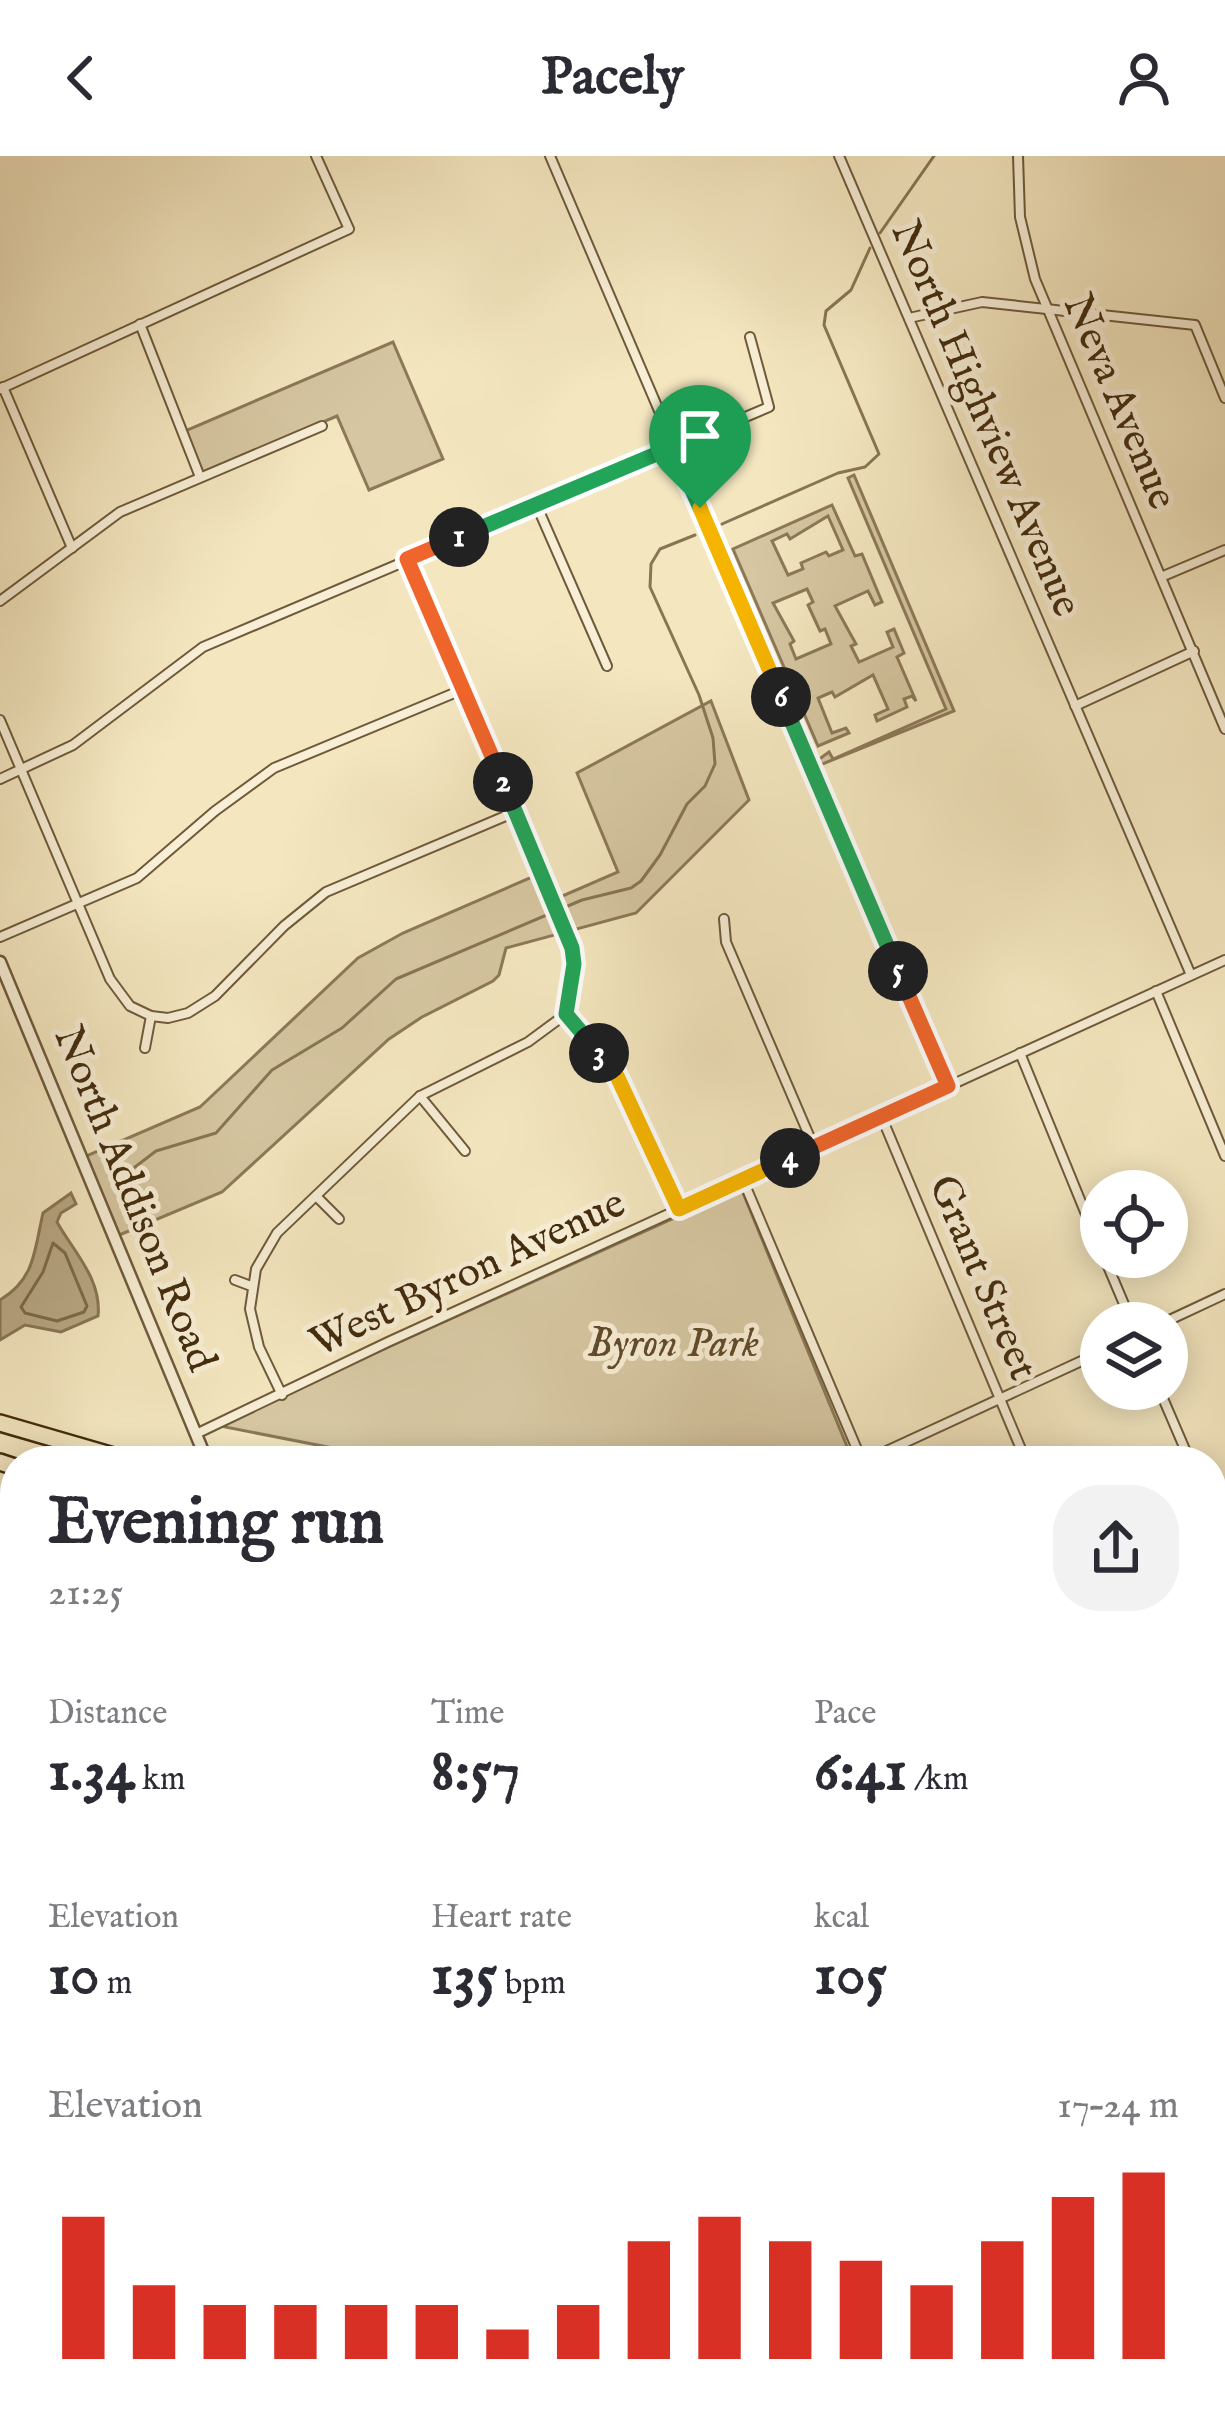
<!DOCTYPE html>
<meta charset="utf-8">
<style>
body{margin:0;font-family:"IM FELL English",serif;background:#f2f2f3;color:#2b2b33;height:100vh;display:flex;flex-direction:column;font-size:45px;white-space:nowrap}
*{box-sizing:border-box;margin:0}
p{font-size:39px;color:#7c7c81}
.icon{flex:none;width:66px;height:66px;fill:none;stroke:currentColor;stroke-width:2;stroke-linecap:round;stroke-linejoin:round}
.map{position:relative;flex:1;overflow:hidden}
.side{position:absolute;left:0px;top:1290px;width:1227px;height:972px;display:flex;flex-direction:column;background:#fff;border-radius:48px 48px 0 0;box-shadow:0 6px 30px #0003}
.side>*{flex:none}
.buttons{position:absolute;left:1080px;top:1014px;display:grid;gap:24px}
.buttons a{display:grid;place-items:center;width:108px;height:108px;border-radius:50%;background:#fff;box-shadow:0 6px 30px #0003;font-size:60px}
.pin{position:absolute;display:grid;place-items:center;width:102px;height:102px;color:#fff;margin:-123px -51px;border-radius:50% 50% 50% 0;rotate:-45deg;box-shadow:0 0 12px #0007}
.pin .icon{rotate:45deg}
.km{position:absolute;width:60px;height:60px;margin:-30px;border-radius:50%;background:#222;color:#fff;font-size:33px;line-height:60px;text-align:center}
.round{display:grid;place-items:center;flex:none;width:126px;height:126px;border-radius:48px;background:#f2f2f3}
.summary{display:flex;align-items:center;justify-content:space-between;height:204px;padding:0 48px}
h1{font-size:66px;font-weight:700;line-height:90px}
.figures{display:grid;grid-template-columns:repeat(3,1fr);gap:18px;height:204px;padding:12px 48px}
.figures div{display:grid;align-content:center}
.figures b{font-size:60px;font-weight:700}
.figures small{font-size:33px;font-weight:400}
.figures p{font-size:33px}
.chart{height:336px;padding:24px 48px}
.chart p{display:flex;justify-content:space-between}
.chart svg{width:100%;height:216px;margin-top:12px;stroke:#d93025;stroke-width:6}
header{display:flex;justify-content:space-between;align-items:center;height:156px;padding:0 48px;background:#fff;font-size:54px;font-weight:700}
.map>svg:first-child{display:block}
.green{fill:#d6c7a2;stroke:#8c7958;stroke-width:3;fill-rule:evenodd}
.water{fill:#b7a783;stroke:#887554;stroke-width:3}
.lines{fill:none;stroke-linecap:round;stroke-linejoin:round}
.shore{stroke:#7c6948;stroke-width:3}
.stream{stroke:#887554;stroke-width:3}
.minor-casing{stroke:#6e5a3a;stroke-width:12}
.tertiary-casing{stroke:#6e5a3a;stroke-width:15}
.motorway-casing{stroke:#422b0d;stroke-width:20}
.minor{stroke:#f8efd6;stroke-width:8}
.tertiary{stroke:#f8efd6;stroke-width:10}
.motorway{stroke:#f4e7c0;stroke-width:15}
.split-1-casing{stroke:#fff;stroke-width:24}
.split-2-casing{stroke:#fff;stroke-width:24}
.split-3-casing{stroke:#fff;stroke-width:24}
.split-4-casing{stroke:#fff;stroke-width:24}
.split-5-casing{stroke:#fff;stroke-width:24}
.split-6-casing{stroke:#fff;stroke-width:24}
.split-7-casing{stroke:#fff;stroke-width:24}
.split-1{stroke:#22a559;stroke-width:15}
.split-2{stroke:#f0652b;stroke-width:15}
.split-3{stroke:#22a559;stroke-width:15}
.split-4{stroke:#f5b400;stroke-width:15}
.split-5{stroke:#f0652b;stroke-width:15}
.split-6{stroke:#22a559;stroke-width:15}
.split-7{stroke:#f5b400;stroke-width:15}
.labels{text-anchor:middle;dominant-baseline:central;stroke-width:10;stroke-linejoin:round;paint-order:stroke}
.street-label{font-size:42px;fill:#422b0d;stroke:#f8efd6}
.park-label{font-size:42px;font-style:italic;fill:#604a2b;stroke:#f8efd6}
</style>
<header><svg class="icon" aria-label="back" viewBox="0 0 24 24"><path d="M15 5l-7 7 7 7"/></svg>Pacely<svg class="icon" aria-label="person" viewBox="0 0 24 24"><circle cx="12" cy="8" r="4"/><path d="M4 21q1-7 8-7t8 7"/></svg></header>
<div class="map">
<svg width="1225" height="2262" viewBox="0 0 1225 2262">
<rect width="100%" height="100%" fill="#f4e7c0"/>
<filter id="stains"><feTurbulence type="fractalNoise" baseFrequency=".00167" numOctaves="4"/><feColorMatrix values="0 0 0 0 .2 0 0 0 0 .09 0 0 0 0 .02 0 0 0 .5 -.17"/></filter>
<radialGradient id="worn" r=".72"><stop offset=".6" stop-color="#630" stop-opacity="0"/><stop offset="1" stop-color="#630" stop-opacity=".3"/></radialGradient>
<!-- green -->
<g class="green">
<path d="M393 186 443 303 369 334 337 260 200 318 185 275Z"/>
<path d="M854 319 954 555 820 609 818 604 829 596 833 603 946 553 848 322Z"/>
<path d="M832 349 855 400 862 398 882 446 875 449 868 435 835 450 856 488 851 490 859 506 893 491 887 476 894 473 904 497 897 501 916 545 912 540 904 543 907 551 877 565 875 559 888 553 873 519 835 541 832 536 818 542 832 577 846 572 849 577 818 590 733 393ZM828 360 843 394 829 400 826 396 801 407 803 413 788 419 772 385 787 378 790 383ZM807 433 813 446 808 449 820 475 825 473 831 488 796 503 790 488 794 485 773 447Z"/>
<path d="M711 545 749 644 636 757 506 792 499 819 493 825 422 861 389 883 222 1036 117 1080 84 1001 200 951 358 802 403 777 539 718 551 745 618 716 577 617Z"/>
<path d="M741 1032 853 1305H399L215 1269Z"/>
<path d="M0 1345 15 1348V2247H605L612 2262H0Z"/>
<path d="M1212 1569 1225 1570V1701L1212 1705Z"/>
<path d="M1212 1825 1225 1856V2262H635L629 2247H1212Z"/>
</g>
<!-- water -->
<path class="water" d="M71 1037 76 1048 61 1057 57 1066C73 1095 102 1123 98 1160L61 1176 25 1169 0 1184V1144C35 1123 34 1096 43 1057Z"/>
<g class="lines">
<!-- shore -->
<path class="shore" d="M53 1087 65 1097 87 1150 84 1156 57 1165 25 1157 21 1151 43 1116Z"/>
<!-- stream -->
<g class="stream">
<path d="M880 77 934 0"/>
<path d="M722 368 838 317 865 311 879 298 824 169 826 155 851 134 870 92"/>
<path d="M114 1027 156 995 216 977 272 914 342 872 396 823 582 744 631 732 641 725 660 699 687 648 705 630 715 608 713 582 699 539 650 431 651 408 660 393 695 379"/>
</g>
<defs>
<g id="minor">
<path d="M550 0 948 930"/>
<path d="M839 0 1191 819"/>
<path d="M1018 0 1020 61 1035 123 1225 573"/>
<path d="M909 162 982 146 1195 169 1225 242"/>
<path d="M140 168 200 321"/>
<path d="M3 231 72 392"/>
<path d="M0 233 349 73 316 0"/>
<path d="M536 348 607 510"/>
<path d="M1161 421 1225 394"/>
<path d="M0 445 120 356 322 270"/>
<path d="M1075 550 1194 495"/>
<path d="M0 564 110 823 130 850 151 860 168 862 188 857 215 840 284 770 326 736 515 656"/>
<path d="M0 623 73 589 203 491 769 251 750 181"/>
<path d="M724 763 726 786 814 991"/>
<path d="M0 781 137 722 215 655 274 612 464 533"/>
<path d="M1156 835 1225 1000"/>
<path d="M566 859 617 920 679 1053"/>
<path d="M145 892 151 860"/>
<path d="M1020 897 1101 1095"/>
<path d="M420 940 465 995"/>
<path d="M882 962 1026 1305"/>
<path d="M743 1024 862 1305"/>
<path d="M316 1040 339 1063"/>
<path d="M1104 1101 1132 1167"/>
<path d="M235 1124 251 1130"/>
<path d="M1163 1167 1225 1138"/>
<path d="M1159 1233 1190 1305"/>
<path d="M282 1239 259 1191 250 1153 256 1113 277 1077 420 940 528 886 566 858C572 831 577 806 568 779L407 402"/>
<path d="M196 1278 388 1186 1225 804"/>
<path d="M865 1305 1101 1196"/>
<path d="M1212 1358 1225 1389"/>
</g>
<g id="tertiary">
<path d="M0 806 207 1305"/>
<path d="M608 2247 614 2262"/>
</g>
<g id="motorway">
<path d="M0 1267 131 1305"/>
<path d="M0 1306 15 1311"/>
<path d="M1212 1463 1225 1465"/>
<path d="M1212 1505 1225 1506"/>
</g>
</defs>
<!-- minor casing -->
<use href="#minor" class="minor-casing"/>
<!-- tertiary casing -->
<use href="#tertiary" class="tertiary-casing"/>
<!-- motorway casing -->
<use href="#motorway" class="motorway-casing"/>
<!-- minor -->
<use href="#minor" class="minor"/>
<!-- tertiary -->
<use href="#tertiary" class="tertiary"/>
<!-- motorway -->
<use href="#motorway" class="motorway"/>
</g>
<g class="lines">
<defs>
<path id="split-1" d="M459 381 673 291 700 352"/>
<path id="split-2" d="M459 381 407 403 503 626"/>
<path id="split-3" d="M503 626 572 792 574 808 566 858 599 897"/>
<path id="split-4" d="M599 897 617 920 679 1053 790 1002"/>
<path id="split-5" d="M790 1002 948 930 898 815"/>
<path id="split-6" d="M781 541 898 815"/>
<path id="split-7" d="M700 352 781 541"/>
</defs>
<!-- split-1 casing -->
<use href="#split-1" class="split-1-casing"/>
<!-- split-2 casing -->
<use href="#split-2" class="split-2-casing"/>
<!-- split-3 casing -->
<use href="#split-3" class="split-3-casing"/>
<!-- split-4 casing -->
<use href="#split-4" class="split-4-casing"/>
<!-- split-5 casing -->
<use href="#split-5" class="split-5-casing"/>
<!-- split-6 casing -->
<use href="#split-6" class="split-6-casing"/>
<!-- split-7 casing -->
<use href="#split-7" class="split-7-casing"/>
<!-- split-1 -->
<use href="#split-1" class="split-1"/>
<!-- split-2 -->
<use href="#split-2" class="split-2"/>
<!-- split-3 -->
<use href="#split-3" class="split-3"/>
<!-- split-4 -->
<use href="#split-4" class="split-4"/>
<!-- split-5 -->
<use href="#split-5" class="split-5"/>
<!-- split-6 -->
<use href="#split-6" class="split-6"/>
<!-- split-7 -->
<use href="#split-7" class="split-7"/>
</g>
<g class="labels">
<!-- street labels -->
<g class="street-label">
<text transform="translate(1119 246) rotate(67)">Neva Avenue</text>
<text transform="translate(985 263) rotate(67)">North Highview Avenue</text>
<text transform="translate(134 1043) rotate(68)">North Addison Road</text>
<text transform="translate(468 1118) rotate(-25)">West Byron Avenue</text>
<text transform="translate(982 1122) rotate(67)">Grant Street</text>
</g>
<!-- park labels -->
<g class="park-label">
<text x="673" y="1188">Byron Park</text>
</g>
</g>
<rect width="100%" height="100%" filter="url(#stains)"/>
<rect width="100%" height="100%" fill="url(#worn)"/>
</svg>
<div class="buttons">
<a><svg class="icon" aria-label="locate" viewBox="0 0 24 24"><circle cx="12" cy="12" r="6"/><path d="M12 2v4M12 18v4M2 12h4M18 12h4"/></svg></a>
<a><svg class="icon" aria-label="layers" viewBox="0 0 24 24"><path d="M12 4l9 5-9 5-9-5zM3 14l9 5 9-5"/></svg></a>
</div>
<div class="pin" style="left:700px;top:352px;background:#1e9e55"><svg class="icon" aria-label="arrive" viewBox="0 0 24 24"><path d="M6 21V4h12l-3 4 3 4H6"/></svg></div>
<b class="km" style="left:459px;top:381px">1</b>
<b class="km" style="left:503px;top:626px">2</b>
<b class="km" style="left:599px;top:897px">3</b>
<b class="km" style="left:790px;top:1002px">4</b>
<b class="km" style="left:898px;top:815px">5</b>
<b class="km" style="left:781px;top:541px">6</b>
<section class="side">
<div class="summary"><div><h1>Evening run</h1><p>21:25</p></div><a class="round"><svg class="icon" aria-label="share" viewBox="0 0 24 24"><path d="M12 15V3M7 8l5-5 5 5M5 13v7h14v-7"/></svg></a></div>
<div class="figures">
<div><p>Distance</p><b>1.34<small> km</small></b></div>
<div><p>Time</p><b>8:57</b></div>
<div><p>Pace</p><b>6:41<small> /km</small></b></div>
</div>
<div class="figures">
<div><p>Elevation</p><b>10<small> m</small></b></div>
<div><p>Heart rate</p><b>135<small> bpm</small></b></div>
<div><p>kcal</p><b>105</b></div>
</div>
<div class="chart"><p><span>Elevation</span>17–24 m</p>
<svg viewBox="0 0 160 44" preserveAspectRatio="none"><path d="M5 44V15M15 44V29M25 44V33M35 44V33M45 44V33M55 44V33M65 44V38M75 44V33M85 44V20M95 44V15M105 44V20M115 44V24M125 44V29M135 44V20M145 44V11M155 44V6"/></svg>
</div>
</section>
</div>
